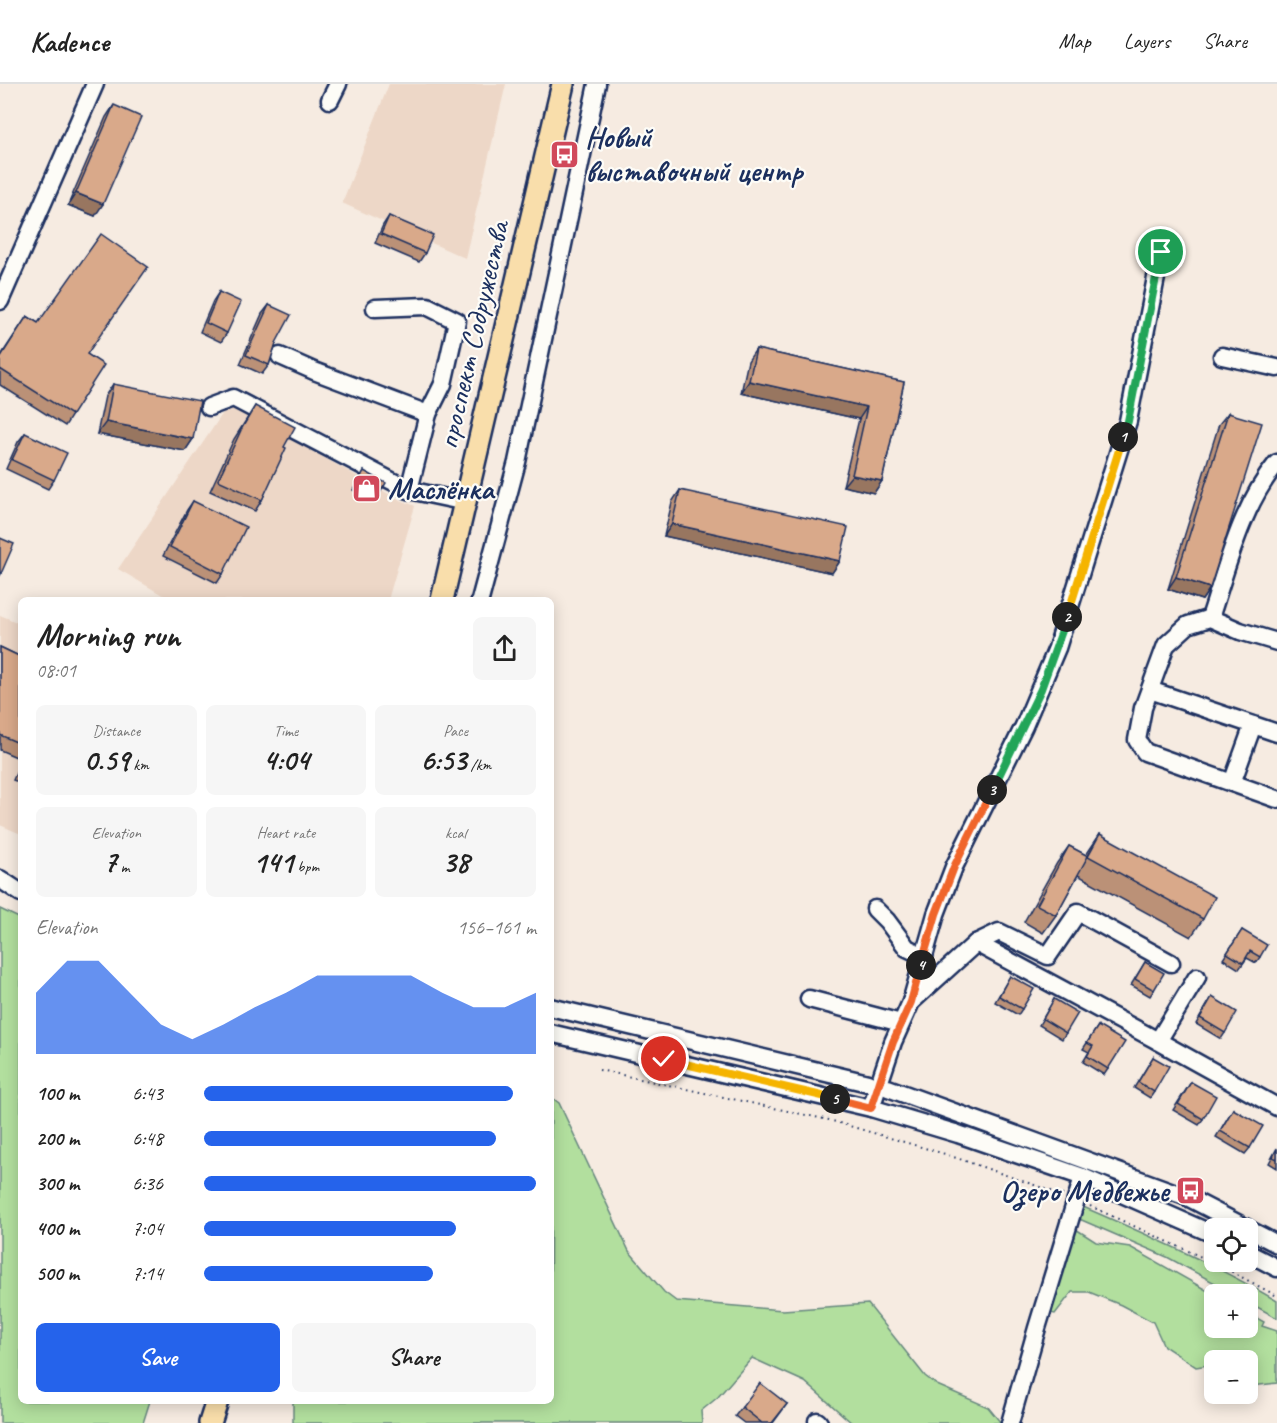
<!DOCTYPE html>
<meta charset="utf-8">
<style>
body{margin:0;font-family:Caveat,sans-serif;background:#f6f6f6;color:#222;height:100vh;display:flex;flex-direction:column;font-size:22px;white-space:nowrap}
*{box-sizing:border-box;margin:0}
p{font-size:20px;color:#767676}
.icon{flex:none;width:33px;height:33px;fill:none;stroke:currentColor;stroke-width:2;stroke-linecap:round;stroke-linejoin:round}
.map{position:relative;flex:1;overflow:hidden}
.panel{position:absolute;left:18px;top:513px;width:536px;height:807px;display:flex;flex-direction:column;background:#fff;border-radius:9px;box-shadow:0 3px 15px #0003}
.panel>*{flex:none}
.buttons{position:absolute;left:1204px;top:1134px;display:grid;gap:12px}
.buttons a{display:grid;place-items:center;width:54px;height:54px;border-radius:9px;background:#fff;box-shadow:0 3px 15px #0003;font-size:30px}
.pin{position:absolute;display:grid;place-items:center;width:51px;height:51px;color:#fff;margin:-26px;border:3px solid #fff;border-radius:50%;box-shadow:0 2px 6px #0007}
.km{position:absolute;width:30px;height:30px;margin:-15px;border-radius:50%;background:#222;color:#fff;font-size:16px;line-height:30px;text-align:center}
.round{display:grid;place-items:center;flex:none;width:63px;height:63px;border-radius:9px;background:#f6f6f6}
.head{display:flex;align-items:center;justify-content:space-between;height:102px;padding:0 18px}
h1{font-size:33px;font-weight:600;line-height:45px}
.figures{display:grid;grid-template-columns:repeat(3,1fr);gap:9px;height:102px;padding:6px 18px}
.figures div{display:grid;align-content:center;border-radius:9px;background:#f6f6f6;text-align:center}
.figures b{font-size:30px;font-weight:600}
.figures small{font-size:16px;font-weight:400}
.figures p{font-size:16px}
.chart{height:168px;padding:12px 18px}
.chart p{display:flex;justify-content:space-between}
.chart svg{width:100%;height:108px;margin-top:6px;fill:#2563eb;opacity:.7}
.button{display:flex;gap:12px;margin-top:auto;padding:12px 18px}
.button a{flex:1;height:69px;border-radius:9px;background:#2563eb;color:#fff;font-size:24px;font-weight:600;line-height:69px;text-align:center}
.button a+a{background:#f6f6f6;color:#222}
ul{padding:0 18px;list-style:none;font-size:20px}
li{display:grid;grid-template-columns:96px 72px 1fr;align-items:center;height:45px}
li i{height:15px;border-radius:8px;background:#2563eb}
header{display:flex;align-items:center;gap:36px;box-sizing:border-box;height:84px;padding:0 30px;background:#fff;border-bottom:2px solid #e0e0e0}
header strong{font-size:28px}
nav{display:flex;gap:33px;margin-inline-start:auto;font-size:21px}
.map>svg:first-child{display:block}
.built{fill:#edd7c7}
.green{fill:#b2df9e;stroke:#66877e;stroke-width:1.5}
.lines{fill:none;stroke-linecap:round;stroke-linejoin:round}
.minor-casing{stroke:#1b2f5e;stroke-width:21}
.major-casing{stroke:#1b2f5e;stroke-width:26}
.path{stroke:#1b2f5e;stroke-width:2;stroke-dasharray:1.5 4.5;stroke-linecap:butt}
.minor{stroke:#fdfcf7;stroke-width:16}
.major{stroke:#f9deab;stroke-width:21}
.wall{fill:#bb9177;stroke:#1b2f5e;stroke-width:1.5}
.shaded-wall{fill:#987661;stroke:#1b2f5e;stroke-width:1.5}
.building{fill:#d9a98a;stroke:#1b2f5e;stroke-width:1.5}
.split-1-casing{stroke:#fff;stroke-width:12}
.split-2-casing{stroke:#fff;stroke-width:12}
.split-3-casing{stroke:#fff;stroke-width:12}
.split-4-casing{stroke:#fff;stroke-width:12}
.split-5-casing{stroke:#fff;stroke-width:12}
.split-6-casing{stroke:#fff;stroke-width:12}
.split-1{stroke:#22a559;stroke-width:8}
.split-2{stroke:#f5b400;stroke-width:8}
.split-3{stroke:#22a559;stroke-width:8}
.split-4{stroke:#f0652b;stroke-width:8}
.split-5{stroke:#f0652b;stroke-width:8}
.split-6{stroke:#f5b400;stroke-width:8}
.labels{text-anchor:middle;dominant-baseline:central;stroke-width:4.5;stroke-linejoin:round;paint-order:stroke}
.poi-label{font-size:30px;font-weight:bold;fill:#1b2f5e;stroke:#fdfcf7;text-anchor:start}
.street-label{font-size:30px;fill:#1b2f5e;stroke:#fdfcf7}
</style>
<header>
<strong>Kadence</strong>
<nav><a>Map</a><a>Layers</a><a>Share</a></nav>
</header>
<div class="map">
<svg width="1277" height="1339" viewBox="0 0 1277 1339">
<rect width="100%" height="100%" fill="#f6ebe1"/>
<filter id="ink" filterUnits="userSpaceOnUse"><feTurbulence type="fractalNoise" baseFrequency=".0167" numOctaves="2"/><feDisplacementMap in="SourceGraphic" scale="12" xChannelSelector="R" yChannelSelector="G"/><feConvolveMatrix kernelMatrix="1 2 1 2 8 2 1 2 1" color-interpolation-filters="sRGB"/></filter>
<g filter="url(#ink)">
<!-- built -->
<g class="built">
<path d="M389 0H506L465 174 342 119Z"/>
<path d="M229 320 394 413 415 422 388 516H171L118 485Z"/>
<path d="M0 531 21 540V750L0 741Z"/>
</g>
<!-- green -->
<g class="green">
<path d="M0 825 21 835V1317H150L143 1339H0Z"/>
<path d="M551 1013 559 1019 629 1167 664 1208 676 1217 783 1226 868 1220 925 1292 937 1301 988 1323 1001 1339H852L805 1298 752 1274 718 1313 701 1327 702 1339H293V1317H550Z"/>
<path d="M1081 1122C1148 1151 1214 1180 1277 1217V1234L1248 1218V1210H1235L1167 1173 1077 1134Z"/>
<path d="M1071 1142 1096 1158 1130 1163 1215 1211V1244H1248V1229L1264 1238 1262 1242 1277 1247V1299L1251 1302 1248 1301V1276H1215V1285L1208 1281 1196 1283 1164 1262 1153 1238 1121 1221 1089 1208H1072L1055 1230 1045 1228Z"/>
</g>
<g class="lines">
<defs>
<g id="minor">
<path d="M330 16 338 0"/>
<path d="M0 217 95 0"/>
<path d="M375 224 427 222 457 237 443 300 428 330 409 406"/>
<path d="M280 272 314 287 428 330"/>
<path d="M1222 272 1277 284"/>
<path d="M209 323 233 314 409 406 466 418"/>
<path d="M480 516 517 378 597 0"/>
<path d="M1210 534C1228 480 1241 423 1277 379"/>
<path d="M1277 558 1240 547 1210 534 1188 541 1166 561 1143 624 1137 656 1145 668 1277 715"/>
<path d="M1150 606 1277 649"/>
<path d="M1232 699 1253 641"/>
<path d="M0 795 21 809"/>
<path d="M875 825 887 837 907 864 924 872"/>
<path d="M976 859 999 848 1048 872 1078 828 1171 879"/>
<path d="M809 915 901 939"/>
<path d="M911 918 936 830 954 783 1024 642 1057 564 1128 337 1161 168"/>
<path d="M550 923 868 999"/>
<path d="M550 949 871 1024 958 1050 1083 1093 1215 1151"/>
<path d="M1158 957 1277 1023"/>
<path d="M888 1004 1187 1113 1247 1144"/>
<path d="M871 1024 893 958 911 918 976 859 1158 957 1197 893"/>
<path d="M1248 1145 1277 1160"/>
<path d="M1248 1169 1277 1184"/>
<path d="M817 1337 819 1339"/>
<path d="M1010 1339 1037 1244 1083 1093"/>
</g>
<g id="major">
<path d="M442 516 563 0"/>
<path d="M210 1339 217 1317"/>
</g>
</defs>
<!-- minor casing -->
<use href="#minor" class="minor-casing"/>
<!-- major casing -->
<use href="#major" class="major-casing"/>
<!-- path -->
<g class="path">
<path d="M599 986 829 1036 945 1070 1063 1111"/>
<path d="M1090 1122 1221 1182 1277 1212"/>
</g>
<!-- minor -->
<use href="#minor" class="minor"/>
<!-- major -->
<use href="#major" class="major"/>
</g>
<!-- wall -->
<g class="wall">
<path d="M114 21 95 132 68 121 106 33Z"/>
<path d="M389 132 425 169 419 178 375 159 383 141Z"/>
<path d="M219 208 227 249 221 258 200 248 213 217Z"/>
<path d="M269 221 276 259 269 281 262 290 240 280 262 230Z"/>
<path d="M27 232 87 270 72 331 65 342 0 301V273Z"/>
<path d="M756 265 904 298 882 397 874 409 843 402 859 335 741 309 748 277Z"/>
<path d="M113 300 193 355 185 367 97 350 105 312Z"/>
<path d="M255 322 284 363 262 416 255 427 210 407 234 355Z"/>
<path d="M1228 329 1210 504 1202 516 1168 505 1219 340Z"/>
<path d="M25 349 54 396 48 405 6 385 18 358Z"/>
<path d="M364 387 378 412 374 418 353 406Z"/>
<path d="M680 406 840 477 832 489 664 452 672 418Z"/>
<path d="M193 417 223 490 217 499 163 472 187 426Z"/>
<path d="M0 563 21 573V675L0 666Z"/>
<path d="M21 678V699L13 696Z"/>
<path d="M1100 750 1203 835 1191 853 1078 791 1056 831 1043 849 1024 838 1057 779 1069 762 1086 771Z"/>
<path d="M1242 846 1260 873 1256 879 1247 874 1239 885 1223 875Z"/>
<path d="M1145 878 1154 906 1150 912 1131 901Z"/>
<path d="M1010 892 1022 925 1018 931 995 918Z"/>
<path d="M1212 913 1225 949 1221 955 1196 940Z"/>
<path d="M1054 915 1066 949 1062 955 1039 941Z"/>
<path d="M1098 942 1108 985 1104 991 1083 978 1089 968 1083 965Z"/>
<path d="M1153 973 1154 1008 1150 1014 1134 1004Z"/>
<path d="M1191 998 1203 1035 1199 1041 1173 1026Z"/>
<path d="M1233 1025 1250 1064 1245 1070 1216 1053Z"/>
<path d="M1277 1064V1084L1269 1079Z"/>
<path d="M787 1320 773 1339H744L735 1332 742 1323Z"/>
</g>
<!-- shaded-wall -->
<g class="shaded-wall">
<path d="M76 109 103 120 95 132 68 121Z"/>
<path d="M749 297 867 323 859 335 741 309Z"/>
<path d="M106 338 193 355 185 367 97 350Z"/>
<path d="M852 391 882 397 874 409 843 402Z"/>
<path d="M672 440 840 477 832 489 664 452Z"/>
<path d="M1176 493 1210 504 1202 516 1168 505Z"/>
</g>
<!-- building -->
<g class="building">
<path d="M114 21 141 33 103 120 76 109Z"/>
<path d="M389 132 433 151 425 169 381 150Z"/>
<path d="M101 150 148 183 87 270 104 281 72 331 0 285V274L27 232 38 239Z"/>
<path d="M219 208 241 218 227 249 206 239Z"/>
<path d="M269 221 291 231 276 259 269 281 246 271Z"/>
<path d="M756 265 904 298 882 397 852 391 867 323 749 297Z"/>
<path d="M113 300 200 317 193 355 106 338Z"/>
<path d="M255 322 295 343 284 363 286 364 262 416 218 396 242 344Z"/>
<path d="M1228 329 1262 339 1210 504 1176 493Z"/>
<path d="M25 349 67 369 54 396 12 376Z"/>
<path d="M364 387 386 399 378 412 357 400Z"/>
<path d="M680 406 848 443 840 477 672 440Z"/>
<path d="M193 417 246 443 223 490 170 463Z"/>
<path d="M0 454 14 460 0 492Z"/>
<path d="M0 563 21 573V660L0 651Z"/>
<path d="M1100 750 1215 813 1203 835 1088 772Z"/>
<path d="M1069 762 1088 772 1056 831 1037 821Z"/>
<path d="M1242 846 1267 861 1260 873 1250 867 1243 879 1227 869Z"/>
<path d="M1145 878 1164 889 1154 906 1135 895Z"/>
<path d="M1010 892 1034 905 1022 925 999 912Z"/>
<path d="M1212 913 1237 928 1225 949 1200 934Z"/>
<path d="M1054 915 1078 929 1066 949 1043 935Z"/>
<path d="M1098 942 1125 958 1108 985 1087 972 1093 962 1087 959Z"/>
<path d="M1153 973 1169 982 1154 1008 1138 998Z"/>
<path d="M1191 998 1216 1012 1203 1035 1178 1020Z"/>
<path d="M1233 1025 1263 1042 1250 1064 1220 1047Z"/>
<path d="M1277 1065V1075L1273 1073Z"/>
<path d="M760 1299 787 1320 772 1339H762L742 1323Z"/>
</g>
</g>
<g class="lines" filter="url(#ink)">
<defs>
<path id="split-1" d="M1123 353 1128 337 1161 168"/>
<path id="split-2" d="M1067 533 1123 353"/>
<path id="split-3" d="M992 706 1041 605 1067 533"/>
<path id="split-4" d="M921 881 936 830 954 783 992 706"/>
<path id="split-5" d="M835 1015 871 1024 893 958 911 918 921 881"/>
<path id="split-6" d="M664 975 835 1015"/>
</defs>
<!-- split-1 casing -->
<use href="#split-1" class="split-1-casing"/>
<!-- split-2 casing -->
<use href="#split-2" class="split-2-casing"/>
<!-- split-3 casing -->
<use href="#split-3" class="split-3-casing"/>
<!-- split-4 casing -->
<use href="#split-4" class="split-4-casing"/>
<!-- split-5 casing -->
<use href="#split-5" class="split-5-casing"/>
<!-- split-6 casing -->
<use href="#split-6" class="split-6-casing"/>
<!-- split-1 -->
<use href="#split-1" class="split-1"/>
<!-- split-2 -->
<use href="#split-2" class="split-2"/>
<!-- split-3 -->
<use href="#split-3" class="split-3"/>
<!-- split-4 -->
<use href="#split-4" class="split-4"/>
<!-- split-5 -->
<use href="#split-5" class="split-5"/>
<!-- split-6 -->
<use href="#split-6" class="split-6"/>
</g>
<!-- icons -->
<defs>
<symbol id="bus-square" viewBox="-11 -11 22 22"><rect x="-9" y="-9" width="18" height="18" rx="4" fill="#d1495b" stroke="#fdfcf7"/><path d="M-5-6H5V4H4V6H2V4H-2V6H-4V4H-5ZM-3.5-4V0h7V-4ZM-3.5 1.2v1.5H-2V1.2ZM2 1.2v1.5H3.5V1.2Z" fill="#fff"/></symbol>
<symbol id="shop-square" viewBox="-11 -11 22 22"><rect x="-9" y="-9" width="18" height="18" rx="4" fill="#d1495b" stroke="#fdfcf7"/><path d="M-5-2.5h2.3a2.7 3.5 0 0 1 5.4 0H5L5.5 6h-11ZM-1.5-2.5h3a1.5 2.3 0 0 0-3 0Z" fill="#fff"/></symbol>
</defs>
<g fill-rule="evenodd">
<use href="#bus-square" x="548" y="54" width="33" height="33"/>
<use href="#shop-square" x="350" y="388" width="33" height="33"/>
<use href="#bus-square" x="1174" y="1090" width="33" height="33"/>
</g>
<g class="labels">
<!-- poi labels -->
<g class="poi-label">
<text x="585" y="53">Новый<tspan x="585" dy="34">выставочный центр</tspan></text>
<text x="388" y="405">Маслёнка</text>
<text x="1169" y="1107" text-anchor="end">Озеро Медвежье</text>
</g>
<!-- street labels -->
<g class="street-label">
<text transform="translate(473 251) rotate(-77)">проспект Содружества</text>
</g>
</g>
</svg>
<div class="buttons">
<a><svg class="icon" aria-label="locate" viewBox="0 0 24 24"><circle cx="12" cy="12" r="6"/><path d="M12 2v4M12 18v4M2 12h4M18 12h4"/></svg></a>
<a>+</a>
<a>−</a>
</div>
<div class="pin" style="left:1161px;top:168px;background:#1e9e55"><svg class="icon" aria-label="arrive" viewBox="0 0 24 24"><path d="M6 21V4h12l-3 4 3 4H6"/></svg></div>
<div class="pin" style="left:664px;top:975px;background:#d93025"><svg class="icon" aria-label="check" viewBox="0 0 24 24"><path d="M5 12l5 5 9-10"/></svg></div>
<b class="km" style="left:1123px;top:353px">1</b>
<b class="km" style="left:1067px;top:533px">2</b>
<b class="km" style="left:992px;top:706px">3</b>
<b class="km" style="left:921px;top:881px">4</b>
<b class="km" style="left:835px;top:1015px">5</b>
<section class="panel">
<div class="head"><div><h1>Morning run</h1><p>08:01</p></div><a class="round"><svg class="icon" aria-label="share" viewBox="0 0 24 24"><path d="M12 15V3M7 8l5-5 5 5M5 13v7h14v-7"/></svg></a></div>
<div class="figures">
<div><p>Distance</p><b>0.59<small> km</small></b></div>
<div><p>Time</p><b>4:04</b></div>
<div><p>Pace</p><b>6:53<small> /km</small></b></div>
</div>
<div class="figures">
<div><p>Elevation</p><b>7<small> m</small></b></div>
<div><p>Heart rate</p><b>141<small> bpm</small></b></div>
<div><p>kcal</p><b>38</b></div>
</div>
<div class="chart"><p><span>Elevation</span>156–161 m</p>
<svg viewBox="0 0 160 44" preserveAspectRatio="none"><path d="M0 44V19L10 6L20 6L30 19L40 32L50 38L60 32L70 25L80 19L90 12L100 12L110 12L120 12L130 19L140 25L150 25L160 19V44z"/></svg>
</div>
<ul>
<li><b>100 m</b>6:43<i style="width:93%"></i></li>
<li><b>200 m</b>6:48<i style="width:88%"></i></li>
<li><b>300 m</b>6:36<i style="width:100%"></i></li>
<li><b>400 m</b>7:04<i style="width:76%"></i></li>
<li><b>500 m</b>7:14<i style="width:69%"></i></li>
</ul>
<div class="button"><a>Save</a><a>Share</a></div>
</section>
</div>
